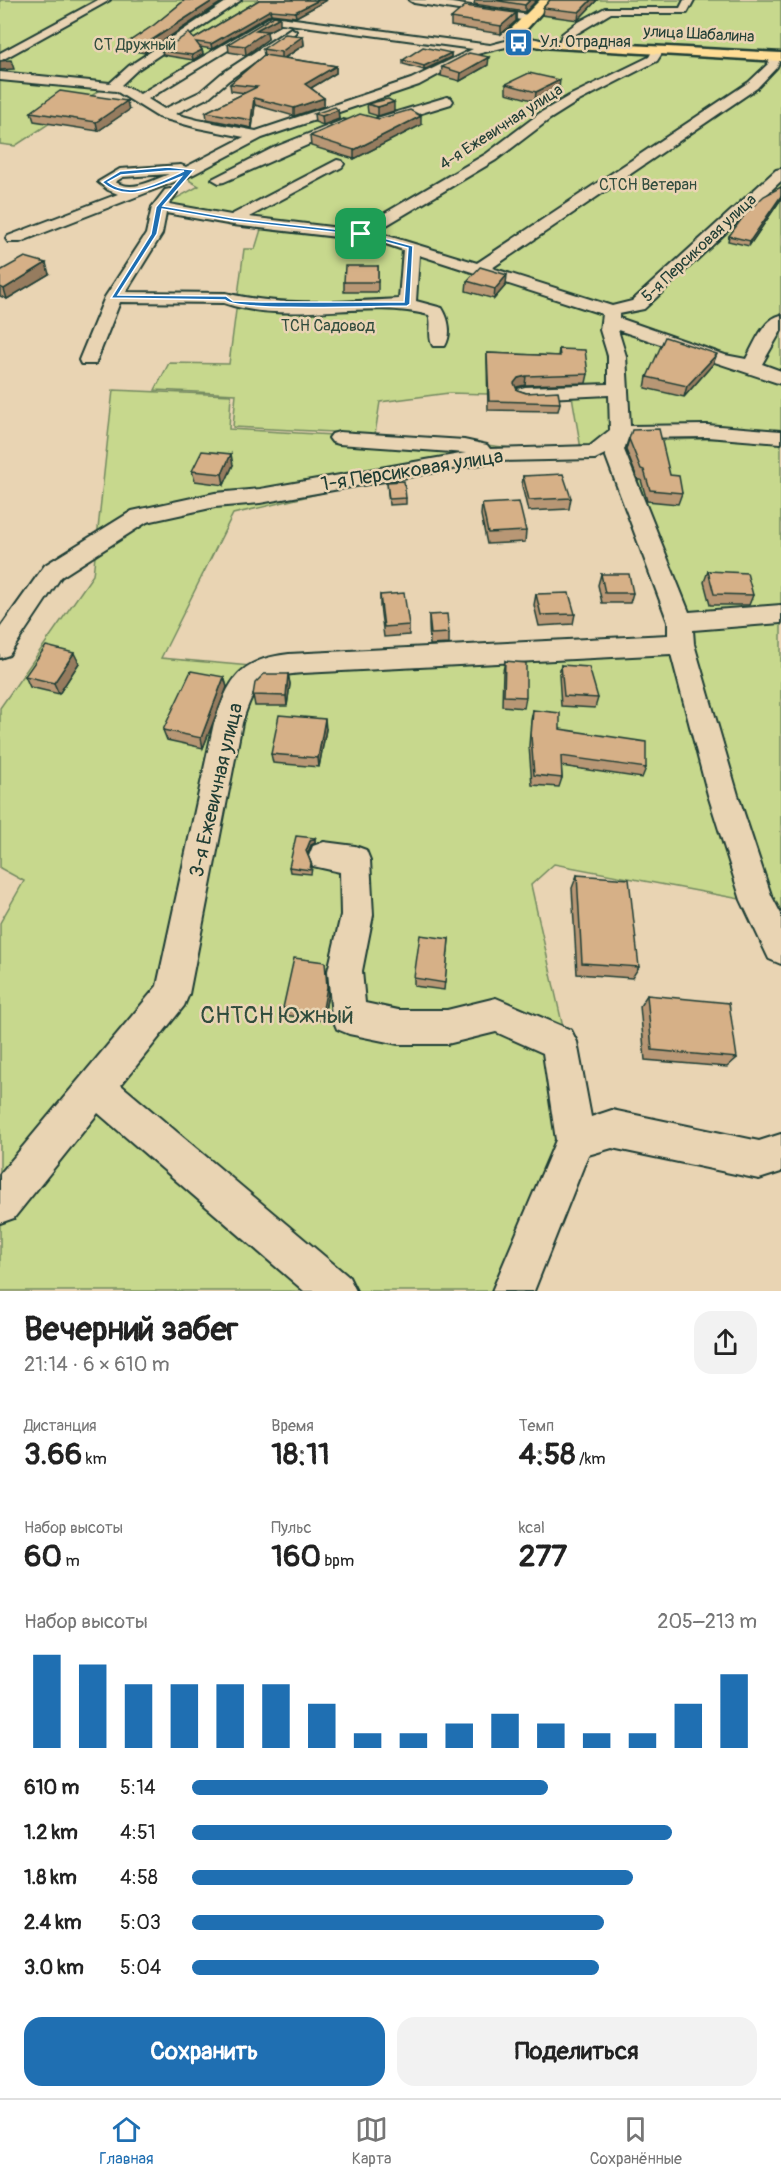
<!DOCTYPE html>
<html lang="ru">
<meta charset="utf-8">
<style>
body{margin:0;font-family:Pangolin,sans-serif;background:#f2f2f2;color:#222;height:100vh;display:flex;flex-direction:column;font-size:22px;white-space:nowrap}
*{box-sizing:border-box;margin:0}
p{font-size:20px;color:#767676}
.icon{flex:none;width:33px;height:33px;fill:none;stroke:currentColor;stroke-width:2;stroke-linecap:round;stroke-linejoin:round}
.map{position:relative;height:1291px;overflow:hidden}
.details{display:flex;flex-direction:column;background:#fff;flex:1}
.details>*{flex:none}
.pin{position:absolute;display:grid;place-items:center;width:51px;height:51px;color:#fff;margin:-26px;border-radius:12px;box-shadow:0 3px 9px #0006}
.round{display:grid;place-items:center;flex:none;width:63px;height:63px;border-radius:18px;background:#f2f2f2}
.overview{display:flex;align-items:center;justify-content:space-between;height:102px;padding:0 24px}
h1{font-size:33px;font-weight:800;line-height:45px}
.stats{display:grid;grid-template-columns:repeat(3,1fr);gap:9px;height:102px;padding:6px 24px}
.stats div{display:grid;align-content:center}
.stats b{font-size:30px;font-weight:800}
.stats small{font-size:16px;font-weight:400}
.stats p{font-size:16px}
.chart{height:168px;padding:12px 24px}
.chart p{display:flex;justify-content:space-between}
.chart svg{width:100%;height:108px;margin-top:6px;stroke:#1f6fb2;stroke-width:6}
.cta{display:flex;gap:12px;margin-top:auto;padding:12px 24px}
.cta a{flex:1;height:69px;border-radius:18px;background:#1f6fb2;color:#fff;font-size:24px;font-weight:800;line-height:69px;text-align:center}
.cta a+a{background:#f2f2f2;color:#222}
ul{padding:0 24px;list-style:none;font-size:20px}
li{display:grid;grid-template-columns:96px 72px 1fr;align-items:center;height:45px}
li i{height:15px;border-radius:8px;background:#1f6fb2}
.menu{display:flex;justify-content:space-around;align-items:center;height:84px;border-top:2px solid #e0e0e0;background:#fff;font-size:16px;color:#767676}
.menu a{display:grid;justify-items:center;gap:3px}
.menu .on{color:#1f6fb2}
.map>svg:first-child{display:block}
.green{fill:#c7d88d;stroke:#738a60;stroke-width:1.5}
.lines{fill:none;stroke-linecap:round;stroke-linejoin:round}
.minor-casing{stroke:#1f3d34;stroke-width:4}
.major-casing{stroke:#1f3d34;stroke-width:5}
.minor{fill:#e9d4b3;fill-rule:evenodd}
.major{fill:#ffdd96;fill-rule:evenodd}
.wall{fill:#b89774;stroke:#1f3d34;stroke-width:1.5}
.shaded-wall{fill:#967b5e;stroke:#1f3d34;stroke-width:1.5}
.building{fill:#d6b087;stroke:#1f3d34;stroke-width:1.5}
.route{fill:#1f6fb2;stroke:#fff;stroke-width:1.5;fill-rule:evenodd}
.labels{text-anchor:middle;dominant-baseline:central;stroke-width:5;stroke-linejoin:round;paint-order:stroke}
.far-street-label{font-size:16px;fill:#1f3d34;stroke:#e9d4b3}
.far-poi-label{font-size:16px;fill:#1f3d34;stroke:#e9d4b3;text-anchor:start}
.far-park-label{font-size:16px;fill:#304c3d;stroke:#e9d4b3}
.street-label{font-size:20px;fill:#1f3d34;stroke:#e9d4b3}
.near-park-label{font-size:24px;fill:#304c3d;stroke:#e9d4b3}
</style>
<div class="map">
<svg width="781" height="1291" viewBox="0 0 781 1291">
<rect width="100%" height="100%" fill="#e9d4b3"/>
<filter id="ink" filterUnits="userSpaceOnUse"><feTurbulence type="fractalNoise" baseFrequency=".0167" numOctaves="2"/><feDisplacementMap in="SourceGraphic" scale="12" xChannelSelector="R" yChannelSelector="G"/><feConvolveMatrix kernelMatrix="1 2 1 2 8 2 1 2 1" color-interpolation-filters="sRGB"/></filter>
<g filter="url(#ink)">
<!-- green -->
<g class="green">
<path d="M0 0H303L141 96 110 84 0 73Z"/>
<path d="M547 0H781V55L540 43 515 33Z"/>
<path d="M518 45 781 60V435L626 436 607 313 360 235 162 206 199 186 190 181 187 171 227 149 411 82 489 48Z"/>
<path d="M0 75 105 87 15 146 0 144Z"/>
<path d="M262 226 359 238 416 252 602 313 614 431 606 450 581 449 572 396 449 393 380 402 375 434 233 427 236 394 155 390 169 363 229 364 244 249H255Z"/>
<path d="M113 390 231 395 229 429 470 443 511 448 233 514 161 658 251 666 665 636 740 899 554 864 531 885 584 1121 498 1291H0V923L24 881 0 868V708L93 575Z"/>
<path d="M746 437 781 440V935L767 909 683 613 625 442Z"/>
</g>
<g class="lines">
<defs>
<g id="minor">
<path d="M98 0H110L0 61V53Z"/>
<path d="M229 0H241L137 70 121 85 140 94 272 16 490 45C505 41 532 33 546 43L540 46H510L477 54 419 85 262 138 192 175 20 242H8L6 239 8 236 118 194 108 190 98 182 120 169 181 165 186 167 244 137 198 128 158 117 116 91 0 80V72L110 83 129 66ZM274 22 473 49 411 79 256 131 198 120 175 114 209 97 229 80 295 33 296 31 291 28 221 74 200 92 164 109 148 99ZM169 174C151 181 133 192 115 182L123 177Z"/>
<path d="M409 0H433L528 15 533 18 528 21 414 3Z"/>
<path d="M684 0H694L687 13H611L571 37 569 46 565 47 559 44 562 34 575 24 605 8H680Z"/>
<path d="M658 47 664 50 657 61 577 102 550 119 496 160 375 232 477 263 749 82 768 64 771 55 775 54 781 57 777 67 757 88 492 268 612 306 632 301 776 170 781 169V181L644 309 619 314V318L725 355 746 359C754 345 763 319 781 315V331L762 364 781 371V384L618 330 626 356 630 426 707 425 781 431V443L707 437 628 438 624 450 689 612 781 605V623L693 630 694 644 738 795 771 895 781 914V964L769 959 741 900 708 795 671 654 303 673C260 676 255 683 242 723L189 994 184 1006 121 1085 349 1277 356 1291H304L98 1113 14 1218 0 1223V1174L157 986 214 723C230 678 239 660 289 654L668 635V622L605 454 595 459 498 461 260 503 215 507 147 522 61 577 9 655 0 658V628L45 565 132 511 215 493 260 489 466 453 339 444 332 442 329 438 332 434 339 432 464 440 487 445 490 449 590 446 610 430 609 395 525 399 518 397 515 393 518 389 525 387 608 384V356L600 330 602 314 419 255 416 301 442 308C449 319 452 334 445 346H433C427 337 433 325 429 315 365 298 289 326 224 303L120 302 97 360 95 364H81L79 360 105 297 146 234 152 207 165 190 170 189 177 193 169 204 231 215 337 160 342 161 344 164 342 167 249 217 356 230 486 154 540 113 569 96 649 57 654 48ZM166 213 233 225 380 242 403 250 399 299C342 302 281 307 226 293L126 292 162 234Z"/>
<path d="M447 97 451 98 453 101 451 104 382 125 376 121 377 118Z"/>
<path d="M343 120 348 121 349 124 348 127 224 182 219 183 212 179 273 148Z"/>
<path d="M324 842 355 846 366 850 370 860 373 915 362 971 365 1003 398 1010H447L496 998 571 1030 577 1042 591 1117 612 1110 759 1141 781 1134V1172L759 1179 612 1148 588 1155 534 1291H492L556 1140 543 1053 496 1032 447 1044H398L349 1034 337 1029 332 1017 328 971 341 915 340 872 313 866 309 856 313 846Z"/>
</g>
<path id="major" d="M540 0H553L522 34 535 40 781 53V61L540 47C529 44 516 45 507 36L510 30Z"/>
</defs>
<!-- minor casing -->
<use href="#minor" class="minor-casing"/>
<!-- major casing -->
<use href="#major" class="major-casing"/>
<!-- minor -->
<use href="#minor" class="minor"/>
<!-- major -->
<use href="#major" class="major"/>
</g>
<!-- wall -->
<g class="wall">
<path d="M185 0H225L145 53 129 50 127 43 154 25Z"/>
<path d="M259 0H327L296 17 271 14 212 49 200 47 202 50 203 54 193 60 163 55 162 51 194 39Z"/>
<path d="M475 0H537L525 12 474 4Z"/>
<path d="M550 0H597L578 20 542 15 543 8Z"/>
<path d="M516 13V21L501 34 451 26V18Z"/>
<path d="M280 25 267 32 268 39 246 55 229 52 228 44Z"/>
<path d="M303 36 304 45 285 58 336 66V73L311 88 324 98V106L294 116 255 105 252 128 207 119 206 112 245 93 231 91 230 84 264 55 263 49Z"/>
<path d="M451 53V57L424 70 403 64V60Z"/>
<path d="M488 65 460 81 441 76 442 67Z"/>
<path d="M506 84 559 88 535 101 506 93Z"/>
<path d="M367 104 394 111 378 116 368 113Z"/>
<path d="M129 110 98 131 34 121 31 112Z"/>
<path d="M338 110 339 119 323 125 315 122 314 114Z"/>
<path d="M379 119 421 125 354 159 311 146 310 136Z"/>
<path d="M781 187V199L749 246 728 241 729 236Z"/>
<path d="M378 266V292H344V282Z"/>
<path d="M0 271 49 274 7 299 0 296Z"/>
<path d="M467 281 506 285 494 299 466 291Z"/>
<path d="M559 349 588 374 586 383 525 385 516 388 517 390 560 403 558 411 488 410 487 362V353L558 356Z"/>
<path d="M713 364 684 397 645 388 647 377Z"/>
<path d="M629 439 670 475 682 493 678 504 647 501 641 480H638L626 450Z"/>
<path d="M233 465 224 485 195 481 192 471Z"/>
<path d="M523 476 571 498 569 509 528 511 522 486Z"/>
<path d="M387 482 406 498V504L389 505Z"/>
<path d="M482 504 526 531 525 542 487 544 481 515Z"/>
<path d="M708 571 753 595 749 605H710L704 582Z"/>
<path d="M601 574 633 593 630 603H602L598 585Z"/>
<path d="M536 594 575 614 573 624 539 626 534 605Z"/>
<path d="M380 595 409 625V635L384 637 380 606Z"/>
<path d="M429 615 449 633V644L430 645 429 625Z"/>
<path d="M505 661 526 697 524 708 502 706 503 671Z"/>
<path d="M79 663 59 694 30 687 25 676Z"/>
<path d="M561 665 598 698 595 708 561 706 559 675Z"/>
<path d="M288 674 290 684 287 706H255L253 695Z"/>
<path d="M224 677 227 687 203 748 167 740 163 730Z"/>
<path d="M533 710 560 729 646 768 642 778 561 766 562 778 559 787 532 785 529 746 531 720Z"/>
<path d="M326 729 319 767 273 763 271 754Z"/>
<path d="M315 838V843L311 845 307 854 311 863 312 868 311 874 290 872 289 867Z"/>
<path d="M577 875 639 967 632 978 577 974 572 888Z"/>
<path d="M449 939 444 990 414 986V978Z"/>
<path d="M326 970 328 994 323 1021 285 1015 283 1008Z"/>
<path d="M647 995 737 1058 727 1067 645 1060 640 1006Z"/>
</g>
<!-- shaded-wall -->
<g class="shaded-wall">
<path d="M214 0H225L145 53 144 45Z"/>
<path d="M319 0H327L296 17 295 12Z"/>
<path d="M530 0H537L525 12V5Z"/>
<path d="M591 0H597L578 20 579 12Z"/>
<path d="M270 10 271 14 212 49 211 44Z"/>
<path d="M516 13V21L501 34V26Z"/>
<path d="M280 17V25L267 32 268 39 246 55 245 46 256 30Z"/>
<path d="M303 36 304 45 281 60V52Z"/>
<path d="M202 50 203 54 193 60 192 55Z"/>
<path d="M451 53V57L424 70V66Z"/>
<path d="M489 57 488 65 460 81 461 73Z"/>
<path d="M11 60 14 69 0 70V61Z"/>
<path d="M336 66V73L306 91 305 84Z"/>
<path d="M560 80 559 88 535 101 536 92Z"/>
<path d="M254 98 255 105 252 128 251 120Z"/>
<path d="M324 98V106L294 116V108Z"/>
<path d="M127 101 129 110 98 131 96 122Z"/>
<path d="M394 102V111L378 116V107Z"/>
<path d="M338 110 339 119 323 125 322 116Z"/>
<path d="M421 116V125L354 159V150Z"/>
<path d="M781 196V199L749 246 750 241Z"/>
<path d="M46 263 49 274 7 299 4 289Z"/>
<path d="M507 275 506 285 494 299 495 289Z"/>
<path d="M717 354 713 364 684 397 687 386Z"/>
<path d="M526 376 525 385 517 387 513 392 514 383 518 378Z"/>
<path d="M231 454 233 465 224 485 222 474Z"/>
<path d="M74 653 79 663 59 694 54 683Z"/>
<path d="M288 674 290 684 287 706 286 696Z"/>
<path d="M224 677 227 687 203 748 201 738Z"/>
<path d="M325 719 326 729 319 767 318 758Z"/>
<path d="M315 838V843L311 845 307 855 306 851 310 841Z"/>
<path d="M325 962 328 994 323 1021 322 1014Z"/>
</g>
<!-- building -->
<g class="building">
<path d="M185 0H214L144 45 127 43 154 25Z"/>
<path d="M259 0H319L295 12 270 10 211 44 196 42 202 50 192 55 162 51 189 33 194 39Z"/>
<path d="M493 0H530L525 5Z"/>
<path d="M550 0H591L579 12 543 8Z"/>
<path d="M465 6 516 13 501 26 451 18Z"/>
<path d="M274 16 280 17 256 30 267 31 245 46 228 44Z"/>
<path d="M285 34 303 36 281 52 263 49Z"/>
<path d="M423 47 451 53 424 66 403 60Z"/>
<path d="M469 53 489 57 461 73 442 67Z"/>
<path d="M264 55 336 66 305 84 324 98 294 108 254 98 251 120 206 112 257 87 230 84Z"/>
<path d="M529 73 560 80 536 92 506 84Z"/>
<path d="M60 91 127 101 96 122 31 112Z"/>
<path d="M388 99 394 102 378 107 367 104Z"/>
<path d="M335 107 338 110 322 116 314 114Z"/>
<path d="M410 110 421 116 354 150 310 136 360 114 379 119Z"/>
<path d="M781 187V196L750 241 729 236 746 213 764 196Z"/>
<path d="M25 257 46 263 4 289 0 287V271Z"/>
<path d="M345 266H378V282H344Z"/>
<path d="M480 267 507 275 495 289 467 281Z"/>
<path d="M665 337 717 354 687 386 647 377Z"/>
<path d="M559 349 585 350 588 374 526 376 518 378 514 383 517 390 526 393 558 391 560 403 489 401 487 353 560 356Z"/>
<path d="M659 429 670 475 679 476 682 493 650 490 644 470 641 469 629 439 632 430Z"/>
<path d="M202 451 231 454 222 474 192 471Z"/>
<path d="M563 474 571 498 529 500 523 476Z"/>
<path d="M404 481 406 498 389 499 387 482Z"/>
<path d="M519 502 526 531 488 533 482 504Z"/>
<path d="M708 571 747 573 753 595 714 594Z"/>
<path d="M601 574H629L633 593H605Z"/>
<path d="M404 593 409 625 384 627 380 595Z"/>
<path d="M569 593 575 614 541 615 536 594Z"/>
<path d="M447 614 449 633 431 634 429 615Z"/>
<path d="M46 646 74 653 54 683 25 676Z"/>
<path d="M505 661 526 663V697L504 696Z"/>
<path d="M561 665 589 667 598 698 564 696Z"/>
<path d="M191 671 224 677 201 738 163 730Z"/>
<path d="M264 674H288L286 696 253 695 255 683Z"/>
<path d="M533 710 560 713V729L646 742V768L561 756 562 778 534 775 531 736Z"/>
<path d="M279 715 325 719 318 758 271 754Z"/>
<path d="M296 836 315 838 310 841 306 851 311 863 310 870 289 867Z"/>
<path d="M577 875 629 879 639 967 582 963Z"/>
<path d="M420 935 449 939 445 983 414 978Z"/>
<path d="M294 958 325 962 327 987 322 1014 283 1008Z"/>
<path d="M647 995 729 1003 737 1058 652 1050Z"/>
</g>
</g>
<!-- route -->
<path class="route" d="M168 167 194 170 163 206 233 218 361 232 413 246 410 304 407 306C379 306 239 312 225 300L111 298 151 234 156 207 181 177C155 187 126 204 102 182L120 171ZM168 171H184C161 181 131 200 108 182L121 175ZM162 209 233 221 360 235 408 248 404 302H262L233 301 226 296 118 295 157 234Z"/>
<!-- icons -->
<defs>
<symbol id="bus-square" viewBox="-11 -11 22 22"><rect x="-9" y="-9" width="18" height="18" rx="4" fill="#1f6fb2" stroke="#e9d4b3"/><path d="M-5-6H5V4H4V6H2V4H-2V6H-4V4H-5ZM-3.5-4V0h7V-4ZM-3.5 1.2v1.5H-2V1.2ZM2 1.2v1.5H3.5V1.2Z" fill="#fff"/></symbol>
</defs>
<g fill-rule="evenodd">
<use href="#bus-square" x="502" y="26" width="33" height="33"/>
</g>
<g class="labels">
<!-- far-street labels -->
<g class="far-street-label">
<text transform="translate(699 34) rotate(3)">улица Шабалина</text>
<text transform="translate(501 127) rotate(-33)">4-я Ежевичная улица</text>
<text transform="translate(699 248) rotate(-43)">5-я Персиковая улица</text>
</g>
<!-- far-poi labels -->
<g class="far-poi-label">
<text x="540" y="42">Ул. Отрадная</text>
</g>
<!-- far-park labels -->
<g class="far-park-label">
<text x="135" y="45">СТ Дружный</text>
<text x="648" y="185">СТСН Ветеран</text>
<text x="328" y="326">ТСН Садовод</text>
</g>
<!-- street labels -->
<g class="street-label">
<text transform="translate(412 470) rotate(-9)">1-я Персиковая улица</text>
<text transform="translate(216 790) rotate(-77)">3-я Ежевичная улица</text>
</g>
<!-- near-park labels -->
<g class="near-park-label">
<text x="277" y="1015">СНТСН Южный</text>
</g>
</g>
</svg>
<div class="pin" style="left:361px;top:234px;background:#1e9e55"><svg class="icon" aria-label="arrive" viewBox="0 0 24 24"><path d="M6 21V4h12l-3 4 3 4H6"/></svg></div>
</div>
<section class="details">
<div class="overview"><div><h1>Вечерний забег</h1><p>21:14 · 6 × 610 m</p></div><a class="round"><svg class="icon" aria-label="share" viewBox="0 0 24 24"><path d="M12 15V3M7 8l5-5 5 5M5 13v7h14v-7"/></svg></a></div>
<div class="stats">
<div><p>Дистанция</p><b>3.66<small> km</small></b></div>
<div><p>Время</p><b>18:11</b></div>
<div><p>Темп</p><b>4:58<small> /km</small></b></div>
</div>
<div class="stats">
<div><p>Набор высоты</p><b>60<small> m</small></b></div>
<div><p>Пульс</p><b>160<small> bpm</small></b></div>
<div><p>kcal</p><b>277</b></div>
</div>
<div class="chart"><p><span>Набор высоты</span>205–213 m</p>
<svg viewBox="0 0 160 44" preserveAspectRatio="none"><path d="M5 44V6M15 44V10M25 44V18M35 44V18M45 44V18M55 44V18M65 44V26M75 44V38M85 44V38M95 44V34M105 44V30M115 44V34M125 44V38M135 44V38M145 44V26M155 44V14"/></svg>
</div>
<ul>
<li><b>610 m</b>5:14<i style="width:63%"></i></li>
<li><b>1.2 km</b>4:51<i style="width:85%"></i></li>
<li><b>1.8 km</b>4:58<i style="width:78%"></i></li>
<li><b>2.4 km</b>5:03<i style="width:73%"></i></li>
<li><b>3.0 km</b>5:04<i style="width:72%"></i></li>
</ul>
<div class="cta"><a>Сохранить</a><a>Поделиться</a></div>
</section>
<nav class="menu">
<a class="on"><svg class="icon" aria-label="home" viewBox="0 0 24 24"><path d="M3 11l9-7 9 7M6 9v11h12V9"/></svg>Главная</a>
<a><svg class="icon" aria-label="map" viewBox="0 0 24 24"><path d="M3 6l6-2 6 2 6-2v14l-6 2-6-2-6 2zM9 4v14M15 6v14"/></svg>Карта</a>
<a><svg class="icon" aria-label="saved" viewBox="0 0 24 24"><path d="M7 4h10v16l-5-4-5 4z"/></svg>Сохранённые</a>
</nav>
